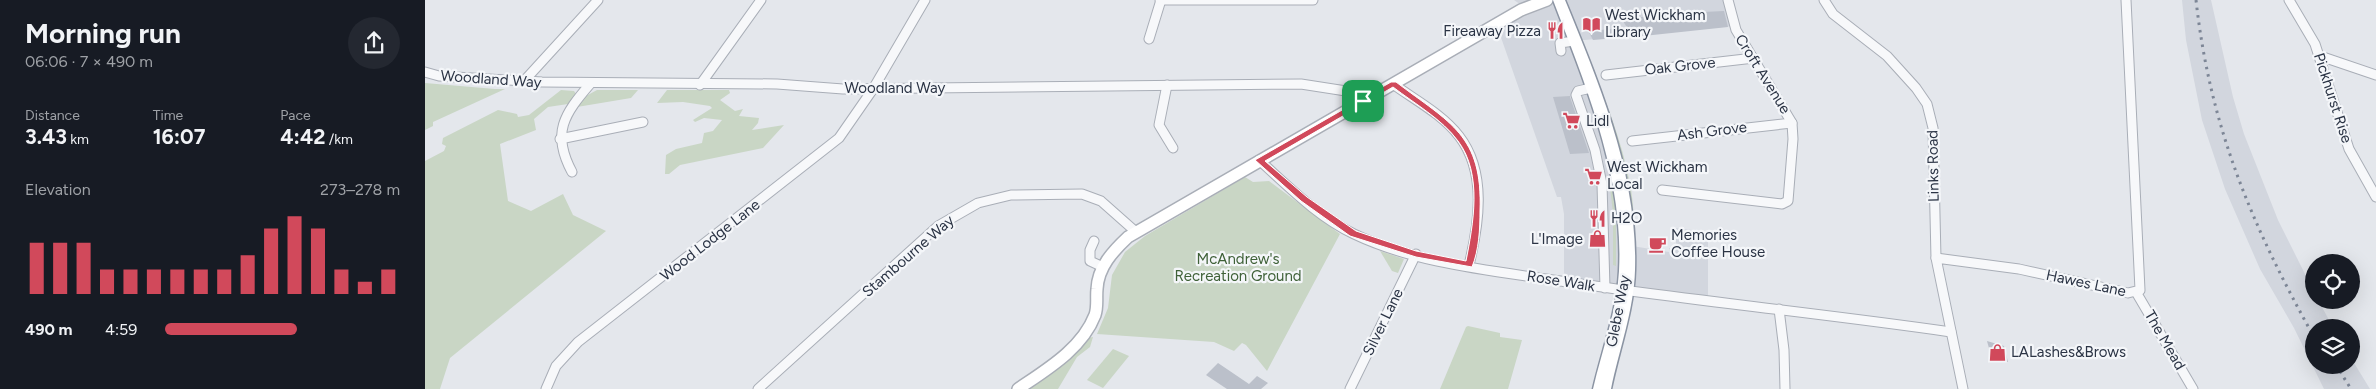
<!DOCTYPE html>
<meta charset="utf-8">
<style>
body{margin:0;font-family:Figtree,sans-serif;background:#242831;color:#f1f3f6;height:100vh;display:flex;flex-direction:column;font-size:19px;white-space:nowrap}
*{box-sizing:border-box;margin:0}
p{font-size:16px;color:#9ea1a6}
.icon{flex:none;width:28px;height:28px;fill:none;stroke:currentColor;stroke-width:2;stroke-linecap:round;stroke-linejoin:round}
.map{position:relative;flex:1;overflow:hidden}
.sheet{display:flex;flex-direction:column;background:#171b24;width:425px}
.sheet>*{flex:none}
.tools{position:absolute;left:1880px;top:254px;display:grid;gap:10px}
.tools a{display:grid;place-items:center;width:55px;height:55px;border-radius:50%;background:#171b24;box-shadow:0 5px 20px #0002;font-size:25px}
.pin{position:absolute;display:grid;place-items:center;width:42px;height:42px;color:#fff;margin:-21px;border-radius:10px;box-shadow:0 2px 8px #0006}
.round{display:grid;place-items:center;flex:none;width:52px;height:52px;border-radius:26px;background:#242831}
.summary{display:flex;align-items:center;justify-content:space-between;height:85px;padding:0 25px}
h1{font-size:28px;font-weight:700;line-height:38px}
.metrics{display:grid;grid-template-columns:repeat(3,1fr);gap:8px;height:85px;padding:5px 25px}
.metrics div{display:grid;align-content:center}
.metrics b{font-size:21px;font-weight:700}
.metrics small{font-size:14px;font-weight:400}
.metrics p{font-size:14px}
.chart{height:140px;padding:10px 25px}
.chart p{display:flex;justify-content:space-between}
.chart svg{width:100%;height:90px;margin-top:5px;stroke:#d1495b;stroke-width:6}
ul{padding:0 25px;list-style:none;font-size:16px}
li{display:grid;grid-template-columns:80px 60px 1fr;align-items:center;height:38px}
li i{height:12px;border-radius:6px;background:#d1495b}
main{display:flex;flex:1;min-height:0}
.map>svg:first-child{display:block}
.built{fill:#d2d6de}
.green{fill:#c9d6c5}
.building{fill:#bbc0ca}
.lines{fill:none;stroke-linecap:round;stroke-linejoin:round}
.street-casing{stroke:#a9aeb7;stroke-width:11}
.secondary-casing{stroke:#a9aeb7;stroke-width:14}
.highway-casing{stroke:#8b94a3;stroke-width:3}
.street{stroke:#f7f8fa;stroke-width:9}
.secondary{stroke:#fff;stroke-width:11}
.highway{fill:#fff;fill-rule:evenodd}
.rail{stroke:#7d8696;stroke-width:3;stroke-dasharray:2.5 5;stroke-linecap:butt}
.route{fill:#d1495b;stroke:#fff;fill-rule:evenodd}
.labels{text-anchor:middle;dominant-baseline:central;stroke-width:4.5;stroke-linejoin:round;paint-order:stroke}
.poi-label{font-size:15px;fill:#2b3445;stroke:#f4f6f9;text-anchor:start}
.street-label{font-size:15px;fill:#2b3445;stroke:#f4f6f9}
.park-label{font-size:15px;fill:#3f6138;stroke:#f4f6f9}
</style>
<main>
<section class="sheet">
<div class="summary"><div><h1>Morning run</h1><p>06:06 · 7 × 490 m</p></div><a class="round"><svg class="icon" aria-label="share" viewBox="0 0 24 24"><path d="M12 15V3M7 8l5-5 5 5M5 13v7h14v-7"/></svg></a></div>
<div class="metrics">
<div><p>Distance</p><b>3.43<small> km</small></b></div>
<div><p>Time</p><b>16:07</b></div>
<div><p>Pace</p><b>4:42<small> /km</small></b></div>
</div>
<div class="chart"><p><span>Elevation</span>273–278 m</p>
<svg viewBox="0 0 160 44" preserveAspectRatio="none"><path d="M5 44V19M15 44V19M25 44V19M35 44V32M45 44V32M55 44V32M65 44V32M75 44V32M85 44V32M95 44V25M105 44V12M115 44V6M125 44V12M135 44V32M145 44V38M155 44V32"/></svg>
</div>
<ul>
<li><b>490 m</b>4:59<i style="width:56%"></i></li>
</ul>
</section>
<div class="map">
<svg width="1951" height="389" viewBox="0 0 1951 389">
<rect width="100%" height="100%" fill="#e4e7ec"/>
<!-- built -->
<g class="built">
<path d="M1089 0H1303L1309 26 1149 41 1180 127 1201 245 1244 252V248H1251V228L1283 232V301L1139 282V214L1136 197H1132L1073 29 1099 7Z"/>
<path d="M1757 0H1786L1808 97 1819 134 1853 220 1889 292V300H1893L1908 327 1889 328V365H1926V358L1945 389H1899L1869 328 1835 269 1800 189 1777 120 1761 40Z"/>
</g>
<!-- green -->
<g class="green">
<path d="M1161 56H1163C1179 97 1197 140 1205 184 1209 204 1209 225 1210 245H1207Z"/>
<path d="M0 83 70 89H80L8 122V126L0 130Z"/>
<path d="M136 90 149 91 151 94 143 104 123 107 109 119 111 130 75 144 83 201 106 211 138 194 148 215 181 231 25 358 15 389H0V161L19 151 21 146 17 144 18 138 73 110 92 114 93 117 104 115Z"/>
<path d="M172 90H213L206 98 152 107 161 96Z"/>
<path d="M242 90H304L305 93 295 100 310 111 318 109 314 116 334 118 333 123 327 130 359 125 338 148 255 165 244 174H240L241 155 251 149 277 143 279 133 288 131 297 120 279 118 270 122 268 120 287 108 285 106 258 102 232 103Z"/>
<path d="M820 177 828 182 844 181 915 234 842 371 821 345 817 343 809 351 789 342 672 334 683 308 687 275 700 252 720 236Z"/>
<path d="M1184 179H1188L1191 201V266L1188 265V213Z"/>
<path d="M955 251 979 259 973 273 967 271Z"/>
<path d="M1043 326 1075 333V337L1097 340 1083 389H1015L1041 327Z"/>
<path d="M668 337 665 347 652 357 633 389H603L663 338Z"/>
<path d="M688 349 704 356 678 388 662 380Z"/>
</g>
<!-- building -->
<g class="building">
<path d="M1299 11 1303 27 1209 37 1197 20 1237 14Z"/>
<path d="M1170 18 1175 30 1188 29 1192 38 1168 40 1157 19Z"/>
<path d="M1145 96V97L1164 153 1145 154 1128 97Z"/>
<path d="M1562 341 1579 346 1583 362 1567 359Z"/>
<path d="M793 363 824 384 832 376 843 383 836 389H802L781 375Z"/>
</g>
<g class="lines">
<defs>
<g id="street">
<path d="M735 0H888"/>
<path d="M1399 0 1408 14 1462 56 1491 88 1502 104 1508 128 1511 258"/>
<path d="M1864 0 1890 44 1924 149 1951 197"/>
<path d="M724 39 736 0"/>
<path d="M1136 51 1135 43 1149 41"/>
<path d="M1895 56 1951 75"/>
<path d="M0 72 14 76 117 82 352 84 418 89 876 84 921 91 938 101"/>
<path d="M1181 75 1329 58"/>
<path d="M99 81 173 0"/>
<path d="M968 84C990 100 1017 114 1034 136 1062 172 1054 224 1044 265"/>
<path d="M275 85 336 0"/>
<path d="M742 85 734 125 748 148"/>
<path d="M1166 88 1153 91 1151 95 1170 150 1177 184 1180 288"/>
<path d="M135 139 218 122"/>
<path d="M1207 141 1367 123"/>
<path d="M834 160C864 187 893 217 929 234 990 263 1062 270 1128 280 1260 300 1394 313 1526 332"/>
<path d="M147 172C126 133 139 114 166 83"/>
<path d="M1237 190 1357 204 1363 201 1368 139 1367 123 1311 30 1303 0"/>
<path d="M669 241 665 250V261L678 267"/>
<path d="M1711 292 1768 389"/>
<path d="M1354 309 1359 350 1360 389"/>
<path d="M121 389 131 366 153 342 414 138 448 89 500 0"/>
<path d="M333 389 513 226 553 203 586 195 657 194 676 201 711 232"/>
<path d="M925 389 991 254"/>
<path d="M1538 389 1511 258 1594 269 1703 293 1715 290 1701 0"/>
</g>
<path id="secondary" d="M593 389C621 370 657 349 670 315 673 306 671 298 672 289 673 267 688 251 703 237L1096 10 1122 0"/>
<path id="highway" d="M1128 0H1140C1175 86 1213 175 1210 270 1209 310 1194 350 1186 389H1168C1177 350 1192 311 1194 271 1199 176 1161 86 1128 0Z"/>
</defs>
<!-- street casing -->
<use href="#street" class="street-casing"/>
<!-- secondary casing -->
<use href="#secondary" class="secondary-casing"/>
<!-- highway casing -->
<use href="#highway" class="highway-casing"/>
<!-- street -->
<use href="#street" class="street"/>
<!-- secondary -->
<use href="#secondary" class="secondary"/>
<!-- highway -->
<use href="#highway" class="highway"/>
<!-- rail -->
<g class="rail">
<path d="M1771 0C1785 127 1827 226 1889 337"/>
<path d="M1911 365 1926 389"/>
</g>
</g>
<!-- route -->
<path class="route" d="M966 82H971C1025 123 1058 135 1055 211 1055 229 1054 250 1047 267L991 257 925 236 876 201 830 160ZM968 87C990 104 1017 119 1033 141 1058 174 1048 225 1041 261L991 251 931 231 882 197 840 161Z"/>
<!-- icons -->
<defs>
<symbol id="library-bare" viewBox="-9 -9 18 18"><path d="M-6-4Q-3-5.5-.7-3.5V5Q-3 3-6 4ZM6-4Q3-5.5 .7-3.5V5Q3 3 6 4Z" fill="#d1495b" stroke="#f4f6f9" stroke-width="2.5" paint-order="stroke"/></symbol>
<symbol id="restaurant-bare" viewBox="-9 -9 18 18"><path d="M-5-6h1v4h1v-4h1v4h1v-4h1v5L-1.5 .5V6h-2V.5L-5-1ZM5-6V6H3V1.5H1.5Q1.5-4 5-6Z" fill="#d1495b" stroke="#f4f6f9" stroke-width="2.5" paint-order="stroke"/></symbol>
<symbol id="supermarket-bare" viewBox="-9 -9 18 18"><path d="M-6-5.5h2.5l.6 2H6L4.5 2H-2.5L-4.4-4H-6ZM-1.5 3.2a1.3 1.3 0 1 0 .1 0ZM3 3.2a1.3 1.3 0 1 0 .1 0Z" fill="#d1495b" stroke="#f4f6f9" stroke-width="2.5" paint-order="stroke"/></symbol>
<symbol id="shop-bare" viewBox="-9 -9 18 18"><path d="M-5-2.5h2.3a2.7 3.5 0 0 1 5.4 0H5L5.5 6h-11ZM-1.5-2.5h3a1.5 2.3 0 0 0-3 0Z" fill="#d1495b" stroke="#f4f6f9" stroke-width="2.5" paint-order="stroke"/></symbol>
<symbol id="cafe-bare" viewBox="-9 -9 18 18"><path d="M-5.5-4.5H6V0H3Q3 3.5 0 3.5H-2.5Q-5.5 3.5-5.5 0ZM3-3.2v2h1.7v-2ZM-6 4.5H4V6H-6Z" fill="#d1495b" stroke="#f4f6f9" stroke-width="2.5" paint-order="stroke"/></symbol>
</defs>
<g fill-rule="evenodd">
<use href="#library-bare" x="1154" y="12" width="25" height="25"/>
<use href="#restaurant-bare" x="1118" y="18" width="25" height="25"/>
<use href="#supermarket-bare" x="1134" y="108" width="25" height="25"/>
<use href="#supermarket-bare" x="1156" y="164" width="25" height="25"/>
<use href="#restaurant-bare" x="1160" y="206" width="25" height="25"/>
<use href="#shop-bare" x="1160" y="226" width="25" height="25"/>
<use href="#cafe-bare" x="1220" y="232" width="25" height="25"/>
<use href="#shop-bare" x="1560" y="340" width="25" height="25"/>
</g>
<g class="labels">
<!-- poi labels -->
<g class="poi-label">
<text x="1180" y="15">West Wickham<tspan x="1180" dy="17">Library</tspan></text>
<text x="1116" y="31" text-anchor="end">Fireaway Pizza</text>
<text x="1161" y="121">Lidl</text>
<text x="1182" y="167">West Wickham<tspan x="1182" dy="17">Local</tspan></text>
<text x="1186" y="218">H2O</text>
<text x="1246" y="235">Memories<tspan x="1246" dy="17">Coffee House</tspan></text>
<text x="1158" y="239" text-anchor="end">L'Image</text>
<text x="1586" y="352">LALashes&amp;Brows</text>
</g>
<!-- street labels -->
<g class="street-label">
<text transform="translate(1255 66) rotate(-6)">Oak Grove</text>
<text transform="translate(1338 74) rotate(58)">Croft Avenue</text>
<text transform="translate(66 79) rotate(4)">Woodland Way</text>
<text x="470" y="88">Woodland Way</text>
<text transform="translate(1908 98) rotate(72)">Pickhurst Rise</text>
<text transform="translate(1287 131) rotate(-7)">Ash Grove</text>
<text transform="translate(1508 166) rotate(-91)">Links Road</text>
<text transform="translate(285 240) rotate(-38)">Wood Lodge Lane</text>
<text transform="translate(483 256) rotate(-41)">Stambourne Way</text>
<text transform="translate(1136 281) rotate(9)">Rose Walk</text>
<text transform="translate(1661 283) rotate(12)">Hawes Lane</text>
<text transform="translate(1193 311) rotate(-79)">Glebe Way</text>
<text transform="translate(958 322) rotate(-64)">Silver Lane</text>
<text transform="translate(1740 340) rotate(60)">The Mead</text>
</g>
<!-- park labels -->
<g class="park-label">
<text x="813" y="259">McAndrew's<tspan x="813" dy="17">Recreation Ground</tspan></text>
</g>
</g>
</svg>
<div class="tools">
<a><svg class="icon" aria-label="locate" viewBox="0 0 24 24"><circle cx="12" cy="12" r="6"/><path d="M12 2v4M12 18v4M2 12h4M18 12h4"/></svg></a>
<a><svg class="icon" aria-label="layers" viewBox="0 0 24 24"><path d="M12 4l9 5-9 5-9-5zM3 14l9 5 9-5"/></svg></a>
</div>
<div class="pin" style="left:938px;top:101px;background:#1e9e55"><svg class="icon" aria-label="arrive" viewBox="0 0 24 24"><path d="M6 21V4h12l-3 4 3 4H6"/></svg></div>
</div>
</main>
